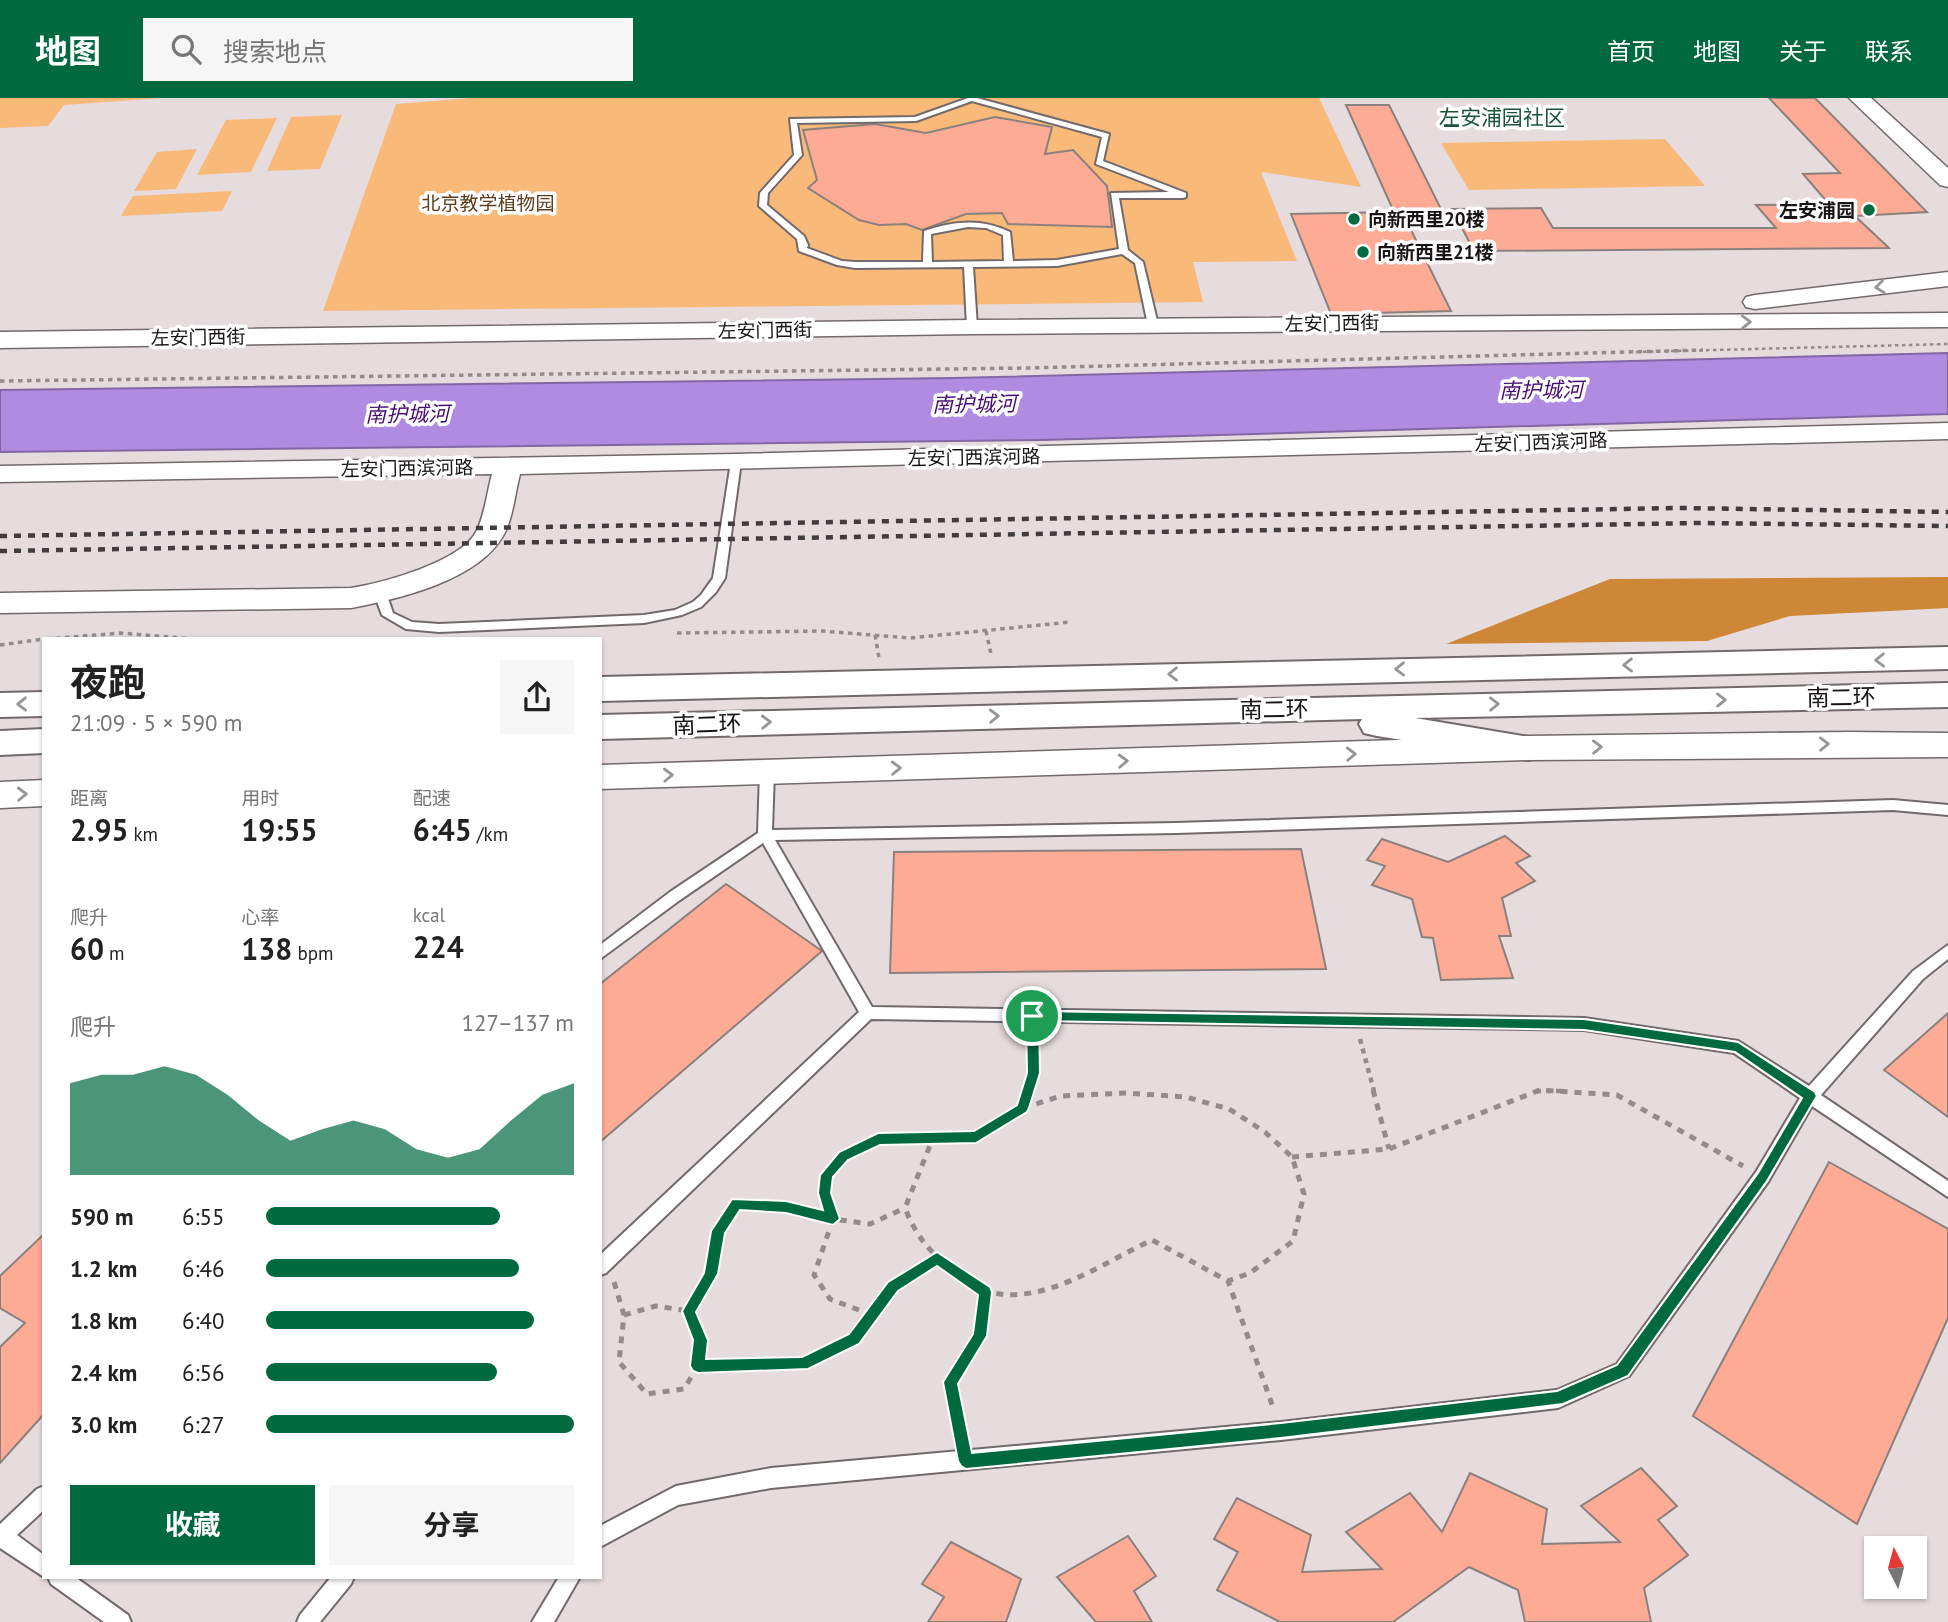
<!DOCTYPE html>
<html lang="zh">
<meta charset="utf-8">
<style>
body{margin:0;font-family:"PT Sans","Noto Sans SC",sans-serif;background:#f6f6f6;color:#222;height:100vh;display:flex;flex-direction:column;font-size:26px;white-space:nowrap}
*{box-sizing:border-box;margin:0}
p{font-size:23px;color:#767676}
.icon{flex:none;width:38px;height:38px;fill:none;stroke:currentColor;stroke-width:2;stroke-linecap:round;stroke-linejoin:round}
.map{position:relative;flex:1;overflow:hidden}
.side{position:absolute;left:42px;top:539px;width:560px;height:942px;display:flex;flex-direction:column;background:#fff;border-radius:0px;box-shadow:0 2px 5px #0004}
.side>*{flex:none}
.needle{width:46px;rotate:354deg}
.buttons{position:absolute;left:1864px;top:1438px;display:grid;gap:14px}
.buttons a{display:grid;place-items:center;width:63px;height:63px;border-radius:0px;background:#fff;box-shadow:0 2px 5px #0004;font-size:35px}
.pin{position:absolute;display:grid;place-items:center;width:60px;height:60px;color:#fff;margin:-30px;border:4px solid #fff;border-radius:50%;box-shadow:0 2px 7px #0007}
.round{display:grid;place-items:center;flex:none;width:74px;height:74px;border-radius:0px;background:#f6f6f6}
.overview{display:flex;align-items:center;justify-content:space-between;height:119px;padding:0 28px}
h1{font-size:38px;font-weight:700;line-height:52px}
.figures{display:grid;grid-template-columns:repeat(3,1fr);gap:10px;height:119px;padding:7px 28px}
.figures div{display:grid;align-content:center}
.figures b{font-size:30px;font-weight:700}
.figures small{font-size:19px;font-weight:400}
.figures p{font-size:19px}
.chart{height:196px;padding:14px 28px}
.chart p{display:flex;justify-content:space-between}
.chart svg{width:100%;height:126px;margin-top:7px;fill:#00693f;opacity:.7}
.action{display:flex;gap:14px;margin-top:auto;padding:14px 28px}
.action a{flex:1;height:80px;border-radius:0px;background:#00693f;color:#fff;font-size:28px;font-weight:700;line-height:80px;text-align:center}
.action a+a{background:#f6f6f6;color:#222}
ul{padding:0 28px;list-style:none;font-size:23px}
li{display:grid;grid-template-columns:112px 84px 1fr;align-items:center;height:52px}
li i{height:18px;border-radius:9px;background:#00693f}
header{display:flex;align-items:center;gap:42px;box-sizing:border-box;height:98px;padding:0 35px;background:#00693f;color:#fff}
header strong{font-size:33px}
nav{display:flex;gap:38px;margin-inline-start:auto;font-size:24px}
.search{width:490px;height:63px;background:#f6f6f6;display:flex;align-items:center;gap:18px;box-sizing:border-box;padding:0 24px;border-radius:0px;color:#767676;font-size:26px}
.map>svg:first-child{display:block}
.green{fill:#f8b979}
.forest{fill:#ce8736}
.water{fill:#af8be2;stroke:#8267a4;stroke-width:2}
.building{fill:#feab96;stroke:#8a807e;stroke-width:2}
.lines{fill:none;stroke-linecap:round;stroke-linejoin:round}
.service-casing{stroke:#72696b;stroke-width:4}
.tertiary-casing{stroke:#72696b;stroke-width:3}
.trunk-casing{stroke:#72696b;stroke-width:4}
.path-far3{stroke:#938b8c;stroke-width:2.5;stroke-dasharray:3.5 3.5;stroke-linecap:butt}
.path-far2{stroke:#938b8c;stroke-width:3.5;stroke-dasharray:4.5 4.5;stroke-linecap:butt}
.path-far1{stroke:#938b8c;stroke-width:4.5;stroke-dasharray:5 5;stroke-linecap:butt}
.path{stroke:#938b8c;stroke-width:5;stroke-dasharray:7 7;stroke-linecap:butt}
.service{fill:#fff;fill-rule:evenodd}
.tertiary{fill:#fff;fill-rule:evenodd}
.trunk{fill:#fff;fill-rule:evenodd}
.rail{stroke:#413c3d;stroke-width:4.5;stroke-dasharray:7 7;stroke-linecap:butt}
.oneway{stroke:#979596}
.route{fill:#00693f;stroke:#fff;stroke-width:2;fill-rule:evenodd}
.poi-dot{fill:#00693f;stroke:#fff;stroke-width:2.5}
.labels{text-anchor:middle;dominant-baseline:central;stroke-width:7;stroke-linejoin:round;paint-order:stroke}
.far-park-label{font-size:19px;fill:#5b3c1c;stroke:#fff}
.far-poi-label{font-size:19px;font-weight:bold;fill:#181415;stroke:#fff;text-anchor:start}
.far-street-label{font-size:19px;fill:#181415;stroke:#fff}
.far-quarter-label{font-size:21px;fill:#195537;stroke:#fff}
.far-water-label{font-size:21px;font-style:italic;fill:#460c75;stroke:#fff}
.street-label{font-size:23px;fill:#181415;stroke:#fff}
</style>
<header>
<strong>地图</strong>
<div class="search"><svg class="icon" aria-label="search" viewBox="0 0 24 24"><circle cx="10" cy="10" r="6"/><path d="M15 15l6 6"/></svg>搜索地点</div>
<nav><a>首页</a><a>地图</a><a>关于</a><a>联系</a></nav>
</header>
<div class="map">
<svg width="1948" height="1524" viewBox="0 0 1948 1524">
<rect width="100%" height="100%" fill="#e6dbdd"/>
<!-- green -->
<g class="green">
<path d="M0 0H162L64 7 48 28 0 30Z"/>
<path d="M472 0H1319L1361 89 1261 74 1297 163 1193 164 1203 204 323 213 396 6Z"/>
<path d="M342 17 320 71 267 73 291 19Z"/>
<path d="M277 20 251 74 197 77 226 22Z"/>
<path d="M1665 41 1705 88 1469 92 1441 45Z"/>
<path d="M197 51 176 91 134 93 157 54Z"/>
<path d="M232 93 222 113 121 118 133 98Z"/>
</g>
<!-- forest -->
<path class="forest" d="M1948 479V510L1790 518 1707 543 1446 546 1610 481Z"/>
<!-- water -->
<path class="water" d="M1948 255V316L1043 342 0 354V292L954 280Z"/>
<!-- building -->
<g class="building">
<path d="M1769 0H1815L1927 114 1855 118 1889 150 1474 153 1452 111 1541 110 1553 130H1776L1756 107 1829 106 1803 76 1840 75Z"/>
<path d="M1346 7H1389L1448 125 1408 126 1451 213 1331 216 1291 116 1394 114Z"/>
<path d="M995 19 1052 29 1045 56 1073 52 1107 88 1112 129 1008 126 1002 115 966 116 922 132 906 126 879 127 859 122 808 90 817 82 803 32 875 26 926 35Z"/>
<path d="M1505 738 1530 758 1516 765 1535 783 1502 800 1511 838H1499L1513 880 1441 882 1433 840 1422 839 1412 801 1372 787 1385 768 1367 762 1382 741 1448 764Z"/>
<path d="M1301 751 1326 871 890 875 894 754Z"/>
<path d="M726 786 822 853 600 1044V886Z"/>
<path d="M1948 915V1019L1884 972Z"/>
<path d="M1829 1064 1948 1131V1220L1857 1426 1693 1318Z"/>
<path d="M44 1136V1316L0 1365V1249L25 1225 0 1210V1178Z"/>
<path d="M1641 1370 1677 1408 1658 1422 1688 1457 1644 1490 1651 1524H1525L1518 1492 1469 1469 1393 1524H1280L1217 1492 1238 1454 1214 1441 1237 1400 1311 1437 1302 1474 1382 1471 1346 1434 1410 1395 1442 1434 1470 1375 1547 1411 1542 1446 1620 1444 1581 1408Z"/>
<path d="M1128 1438 1156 1478 1134 1493 1152 1524H1096L1057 1479Z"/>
<path d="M951 1444 1021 1481 1006 1524H928L944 1499 922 1486Z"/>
</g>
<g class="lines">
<defs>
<g id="service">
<path d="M968 0H977L1109 36 1103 63 1186 95V99L1183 100H1119L1128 152 1143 164 1158 227 1156 229 1148 227 1135 165 1122 156 1057 168 973 169 977 229 972 232 967 229 964 169 855 170 837 167 799 153 797 141 759 108 760 95 794 57 790 21 915 19ZM972 3 1102 39 1096 66 1169 94 1111 95 1119 151 1057 162 1013 163 1010 134C981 120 954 123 924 133L923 164H855L842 163 807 150 808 147 804 138 767 107 768 95 802 57 797 25 916 23ZM968 129 986 130 1003 137 1004 163 932 164 931 136Z"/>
<path d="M736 361 741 364 725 480 716 494 701 509 682 517 644 525 439 534 406 531 382 517 374 495 380 491 386 495 393 515 412 524 439 526 644 517 675 512 693 504 701 497 713 480 731 364Z"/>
<path d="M767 669 774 674 772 732 1176 725 1893 702 1948 707V717L1893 712 1176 735 775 742 872 909 1584 920 1738 943 1809 988 1913 873 1948 847V861L1923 881 1821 997 1948 1083V1099L1812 1008 1768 1084 1629 1278 1558 1310 1281 1342 771 1390 678 1407 600 1449V1428L676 1388 771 1370 1281 1324 1557 1292 1617 1266 1756 1074 1800 1000 1734 955 1584 932 871 921 606 1175 600 1177V1157L859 914 763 745 680 802 600 861V847L670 794 758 735 760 674Z"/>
<path d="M44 1388V1412L17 1437 44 1457V1479L0 1450V1426L37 1391Z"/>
<path d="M48 1479H75L128 1517 131 1524H104L51 1486Z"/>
<path d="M331 1479H354L351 1486 320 1524H297L300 1517Z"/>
<path d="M559 1479H580L554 1524H532Z"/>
</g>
<g id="tertiary">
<path d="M1849 0H1871L1948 70V89L1940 87Z"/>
<path d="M1948 174V188L1755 211 1746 209 1743 204 1746 199 1755 197Z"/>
<path d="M1948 215V229L972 236 0 250V234L972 222Z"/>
<path d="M1948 325V341L520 376C515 395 513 421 503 438 477 483 398 501 351 510L0 515V495L351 490C383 485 460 464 476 434 485 417 487 394 492 376L0 384V368L736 356Z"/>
<path d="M1848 634 1948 635V659L1528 662 600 691V667L1528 638Z"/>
<path d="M44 682V708L0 710V684Z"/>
</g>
<g id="trunk">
<path d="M1948 549V571L600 603V579Z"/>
<path d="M1948 585V609L1415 620 1541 641 1546 650 1541 659 1528 662 1377 638 1364 635 1359 626 1362 621 600 641V617Z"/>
<path d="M44 594V618L0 619V595Z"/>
<path d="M44 631V655L0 657V633Z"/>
</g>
</defs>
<!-- service casing -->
<use href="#service" class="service-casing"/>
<!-- tertiary casing -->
<use href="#tertiary" class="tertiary-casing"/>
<!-- trunk casing -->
<use href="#trunk" class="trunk-casing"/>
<!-- path-far3 -->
<path class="path-far3" d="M1636 254 1948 246"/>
<!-- path-far2 -->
<g class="path-far2">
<path d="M0 283 1028 270 1703 252"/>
<path d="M986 533 991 556"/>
<path d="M677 535 822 533 910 540 1071 524"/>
<path d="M875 537 879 560"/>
<path d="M47 541 121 535 194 541"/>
<path d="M0 547 44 541"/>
</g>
<!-- path-far1 -->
<g class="path-far1">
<path d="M1360 941 1374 993"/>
<path d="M1028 993 1033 975V936"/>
<path d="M1536 993H1562"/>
</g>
<!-- path -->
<g class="path">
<path d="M1028 992 1023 1010 976 1039 933 1040 905 1110C916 1138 930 1155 954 1173 964 1180 973 1190 985 1193 1042 1210 1104 1164 1152 1142L1228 1183 1274 1312"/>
<path d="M1373 992 1389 1051"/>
<path d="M1023 1010 1061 998 1126 995 1186 999 1229 1011 1265 1034 1292 1059 1304 1096 1293 1143 1250 1175 1228 1183"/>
<path d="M1292 1059 1389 1051 1540 992 1617 997 1743 1068"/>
<path d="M614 1184 624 1217 619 1264 647 1296 684 1291 698 1268 803 1266 854 1241 893 1188 937 1160"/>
<path d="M689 1213 711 1176 718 1133 737 1106 786 1109 833 1121 870 1126 905 1110"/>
<path d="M624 1217 656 1208 689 1213 700 1242 698 1268"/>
<path d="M872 1217 830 1201 814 1177 833 1121 824 1095 827 1077 843 1058 878 1041 933 1040"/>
<path d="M962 1341 951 1285 980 1238 985 1194"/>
</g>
<!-- service -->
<use href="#service" class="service"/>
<!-- tertiary -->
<use href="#tertiary" class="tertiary"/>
<!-- trunk -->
<use href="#trunk" class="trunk"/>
<!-- rail -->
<g class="rail">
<path d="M0 438 1680 410 1948 414"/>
<path d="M0 453 1701 425 1948 428"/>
</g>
</g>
<!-- one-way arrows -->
<defs><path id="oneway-chevron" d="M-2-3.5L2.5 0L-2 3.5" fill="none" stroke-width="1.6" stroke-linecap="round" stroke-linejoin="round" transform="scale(1.75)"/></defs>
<g class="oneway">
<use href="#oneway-chevron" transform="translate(1880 189) rotate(173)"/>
<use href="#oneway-chevron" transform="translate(1746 224) rotate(-1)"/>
<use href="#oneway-chevron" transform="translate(1880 562) rotate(179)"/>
<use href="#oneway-chevron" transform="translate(1628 567) rotate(179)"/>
<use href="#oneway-chevron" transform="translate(1400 571) rotate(179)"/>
<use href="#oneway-chevron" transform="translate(1173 576) rotate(179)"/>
<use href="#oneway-chevron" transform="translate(1721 602) rotate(-1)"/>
<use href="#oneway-chevron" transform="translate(22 606) rotate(179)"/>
<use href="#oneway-chevron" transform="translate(1494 606) rotate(-1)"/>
<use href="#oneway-chevron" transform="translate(994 618) rotate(-2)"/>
<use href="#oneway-chevron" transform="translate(766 624) rotate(-2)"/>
<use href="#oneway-chevron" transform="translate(1824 646) rotate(-1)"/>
<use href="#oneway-chevron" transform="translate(1597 649) rotate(-1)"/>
<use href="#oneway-chevron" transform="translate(1351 656) rotate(-2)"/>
<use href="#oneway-chevron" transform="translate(1123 663) rotate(-2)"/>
<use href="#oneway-chevron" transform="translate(896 670) rotate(-2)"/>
<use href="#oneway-chevron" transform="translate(668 677) rotate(-2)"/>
<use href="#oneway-chevron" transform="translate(22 696) rotate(-2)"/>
</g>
<!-- route -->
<path class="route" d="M1032 913 1584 921 1738 944 1815 994 1817 998 1767 1083 1628 1278 1563 1306 1281 1340 966 1371 961 1368 958 1363 943 1284 973 1236 978 1197 937 1168 898 1193 859 1246 808 1271 698 1275 693 1273 690 1268 693 1242 682 1213 704 1175 711 1133 732 1101 786 1103 823 1112 818 1095 820 1077 839 1054 878 1035 974 1033 1017 1007 1027 975 1026 918ZM1039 923 1584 932 1735 954 1802 1000 1758 1075 1617 1267 1557 1293 1281 1325 972 1355 958 1286 987 1238 992 1194 990 1189 937 1154 888 1184 849 1236 802 1259 706 1261 708 1242 696 1214 718 1176 725 1135 740 1112 786 1115 833 1127 840 1121 831 1095 833 1079 848 1062 880 1047 976 1045 1027 1014 1029 1010 1040 975Z"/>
<!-- markers -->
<g class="poi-dot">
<circle cx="1869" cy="112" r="7"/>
<circle cx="1354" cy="121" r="7"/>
<circle cx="1363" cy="154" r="7"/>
</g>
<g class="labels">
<!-- far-park labels -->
<g class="far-park-label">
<text x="488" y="105">北京教学植物园</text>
</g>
<!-- far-poi labels -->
<g class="far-poi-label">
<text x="1855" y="112" text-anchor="end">左安浦园</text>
<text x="1368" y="121">向新西里20楼</text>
<text x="1377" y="154">向新西里21楼</text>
</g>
<!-- far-street labels -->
<g class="far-street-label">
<text transform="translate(1332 225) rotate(-1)">左安门西街</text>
<text transform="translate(765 232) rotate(-1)">左安门西街</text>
<text transform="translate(198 239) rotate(-1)">左安门西街</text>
<text transform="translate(1541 344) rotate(-2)">左安门西滨河路</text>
<text transform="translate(974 359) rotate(-1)">左安门西滨河路</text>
<text transform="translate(407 370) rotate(-1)">左安门西滨河路</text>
</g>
<!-- far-quarter labels -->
<g class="far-quarter-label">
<text x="1502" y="19">左安浦园社区</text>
</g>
<!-- far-water labels -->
<g class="far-water-label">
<text transform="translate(1541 292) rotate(-1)">南护城河</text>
<text transform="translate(974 306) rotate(-1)">南护城河</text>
<text transform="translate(407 316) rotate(-1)">南护城河</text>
</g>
<!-- street labels -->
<g class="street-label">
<text transform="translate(1841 599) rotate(-1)">南二环</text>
<text transform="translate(1274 611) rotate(-1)">南二环</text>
<text transform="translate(707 626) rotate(-2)">南二环</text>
</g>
</g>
</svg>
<div class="buttons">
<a><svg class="needle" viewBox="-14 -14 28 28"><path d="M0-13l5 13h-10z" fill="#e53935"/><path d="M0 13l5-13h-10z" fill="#767676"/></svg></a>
</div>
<div class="pin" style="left:1032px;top:918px;background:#1e9e55"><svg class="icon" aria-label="arrive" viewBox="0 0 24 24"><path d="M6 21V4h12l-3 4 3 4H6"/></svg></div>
<section class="side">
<div class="overview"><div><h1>夜跑</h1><p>21:09 · 5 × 590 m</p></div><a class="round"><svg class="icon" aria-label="share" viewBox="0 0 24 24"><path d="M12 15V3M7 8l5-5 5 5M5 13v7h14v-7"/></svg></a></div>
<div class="figures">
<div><p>距离</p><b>2.95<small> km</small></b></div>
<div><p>用时</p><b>19:55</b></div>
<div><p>配速</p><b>6:45<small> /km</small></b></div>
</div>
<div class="figures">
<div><p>爬升</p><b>60<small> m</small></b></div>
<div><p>心率</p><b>138<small> bpm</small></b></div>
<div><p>kcal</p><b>224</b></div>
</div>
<div class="chart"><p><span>爬升</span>127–137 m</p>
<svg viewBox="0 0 160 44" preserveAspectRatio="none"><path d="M0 44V12L10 9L20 9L30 6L40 9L50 16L60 25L70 32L80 28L90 25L100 28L110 35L120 38L130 35L140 25L150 16L160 12V44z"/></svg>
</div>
<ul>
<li><b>590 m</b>6:55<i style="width:76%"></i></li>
<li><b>1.2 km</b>6:46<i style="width:82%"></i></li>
<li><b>1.8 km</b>6:40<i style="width:87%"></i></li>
<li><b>2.4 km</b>6:56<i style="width:75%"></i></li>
<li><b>3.0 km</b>6:27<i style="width:100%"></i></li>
</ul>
<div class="action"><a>收藏</a><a>分享</a></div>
</section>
</div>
